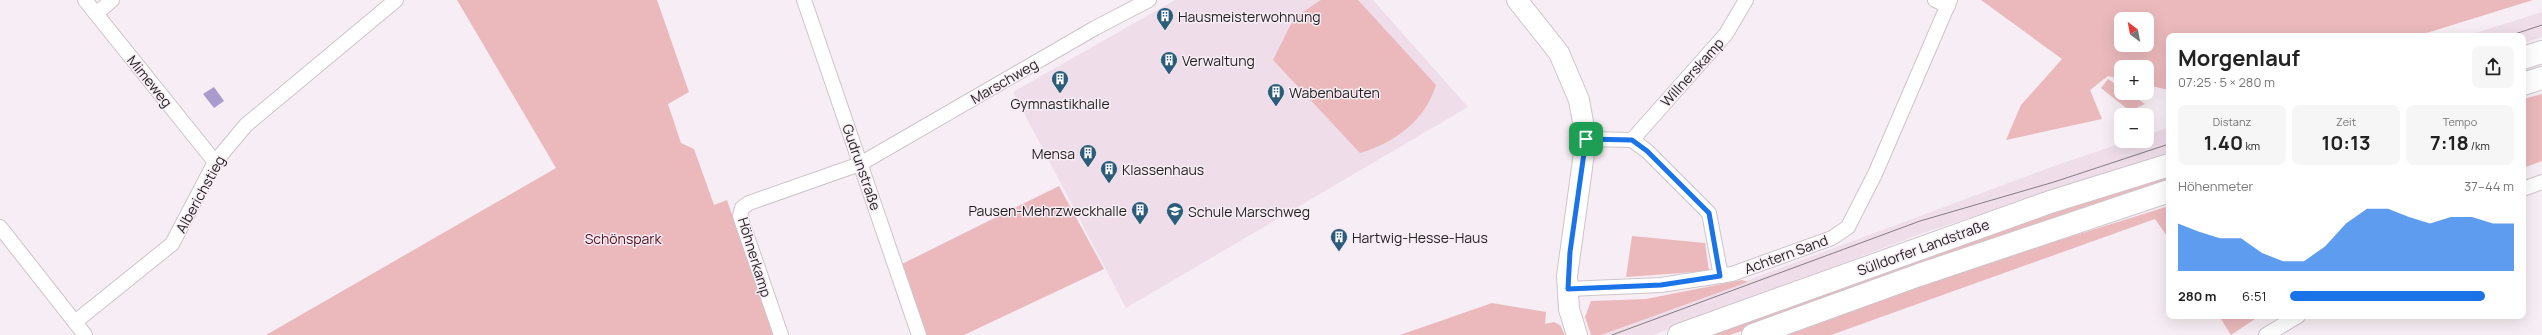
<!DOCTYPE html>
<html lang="de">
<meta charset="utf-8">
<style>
body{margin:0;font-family:Manrope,sans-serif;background:#f6f6f6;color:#222;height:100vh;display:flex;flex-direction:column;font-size:15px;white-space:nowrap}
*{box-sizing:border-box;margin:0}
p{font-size:13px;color:#767676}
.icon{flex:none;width:22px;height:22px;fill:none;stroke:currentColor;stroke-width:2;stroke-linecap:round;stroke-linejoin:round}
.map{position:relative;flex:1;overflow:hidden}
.details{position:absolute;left:2166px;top:33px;width:360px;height:286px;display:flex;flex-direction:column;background:#fff;border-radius:8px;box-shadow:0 4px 16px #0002}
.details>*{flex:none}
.needle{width:26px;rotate:328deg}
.tools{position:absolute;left:2114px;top:12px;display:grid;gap:8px}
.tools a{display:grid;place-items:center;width:40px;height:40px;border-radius:8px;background:#fff;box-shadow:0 4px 16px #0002;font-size:20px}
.pin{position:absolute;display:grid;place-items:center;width:34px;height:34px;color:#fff;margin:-17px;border-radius:8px;box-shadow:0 2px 6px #0006}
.round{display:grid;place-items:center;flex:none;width:42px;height:42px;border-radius:8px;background:#f6f6f6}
.headline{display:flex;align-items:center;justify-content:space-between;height:68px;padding:0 12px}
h1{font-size:22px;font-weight:700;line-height:30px}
.metrics{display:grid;grid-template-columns:repeat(3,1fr);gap:6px;height:68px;padding:4px 12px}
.metrics div{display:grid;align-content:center;border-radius:8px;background:#f6f6f6;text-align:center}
.metrics b{font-size:20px;font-weight:700}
.metrics small{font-size:11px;font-weight:400}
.metrics p{font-size:11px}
.chart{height:112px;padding:8px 12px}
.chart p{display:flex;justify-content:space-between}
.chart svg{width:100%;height:72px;margin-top:4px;fill:#1a73e8;opacity:.7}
ul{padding:0 12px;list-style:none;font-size:13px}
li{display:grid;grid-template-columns:64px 48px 1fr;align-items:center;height:30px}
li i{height:10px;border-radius:5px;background:#1a73e8}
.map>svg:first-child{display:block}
.built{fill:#efdeea}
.green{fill:#ebb9bc;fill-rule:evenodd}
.water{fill:#a99ccd}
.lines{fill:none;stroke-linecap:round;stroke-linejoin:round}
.street-casing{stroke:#cec4cb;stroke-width:16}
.secondary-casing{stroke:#cec4cb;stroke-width:22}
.highway-casing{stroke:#cec4cb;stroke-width:24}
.street{stroke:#fff;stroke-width:14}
.secondary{stroke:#fff;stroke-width:20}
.highway{stroke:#fff;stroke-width:22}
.tram{stroke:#847d82;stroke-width:1}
.route-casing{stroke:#fff;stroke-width:8}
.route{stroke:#1a73e8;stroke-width:5}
.labels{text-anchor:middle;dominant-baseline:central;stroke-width:3;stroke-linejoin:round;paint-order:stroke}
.poi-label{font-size:14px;fill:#211e20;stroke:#f7edf4;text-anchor:start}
.street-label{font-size:14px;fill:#211e20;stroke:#f7edf4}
.park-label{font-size:14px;fill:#530c1c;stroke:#f7edf4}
</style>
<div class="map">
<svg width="2542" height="335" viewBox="0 0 2542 335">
<rect width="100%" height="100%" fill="#f7edf4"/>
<!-- built -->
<g class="built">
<path d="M1175 0H1373L1468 107 1126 308 1013 92Z"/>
<path d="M2542 12V37L2523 43V36H2466Z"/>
<path d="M2169 127V153L1920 234 1653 335H1601L2054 166 2128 141H2147V135Z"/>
</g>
<!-- green -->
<g class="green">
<path d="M457 0H657L689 92 668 104 681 143 694 149 714 205 727 200 773 335H266L556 168Z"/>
<path d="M1321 0H1358L1436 85C1425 121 1394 143 1360 153L1273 60 1294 18Z"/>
<path d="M1981 0H2533L2417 36H2169V90L2147 85V67H2121V79L2108 76 2090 90 2102 119 2006 140 2021 105 2062 59ZM2121 19H2147V45H2121Z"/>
<path d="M2108 79 2121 88V93H2129L2145 104 2130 111 2101 88Z"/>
<path d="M2542 94V161L2523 168V99Z"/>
<path d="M2169 174V181L1730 335H1707L2063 208Z"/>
<path d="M1059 186 1104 269 964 335H919L896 267Z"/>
<path d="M2169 206V239L2155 219 1831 335H1781L1977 266Z"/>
<path d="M1632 236 1705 243 1709 271 1626 277Z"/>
<path d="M1742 280 1748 282 1601 335H1591L1585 317 1591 301 1646 299Z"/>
<path d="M1492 303 1546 312 1545 324 1554 322 1560 325 1565 335H1400Z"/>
<path d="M2219 316H2253L2255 319 2231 335Z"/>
</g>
<!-- water -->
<path class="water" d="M214 87 224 101 214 108 203 94Z"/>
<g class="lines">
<defs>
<g id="street">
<path d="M85 0 215 162"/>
<path d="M804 0 919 335"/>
<path d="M1935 0 1948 6"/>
<path d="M96 14 112 0"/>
<path d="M1586 139 1632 140 1647 151 1709 213 1721 276"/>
<path d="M1632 140 1726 34 1746 0"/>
<path d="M2523 189 2542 182"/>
<path d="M0 227 85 335"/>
<path d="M1568 289 1661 285 1732 274 1832 238 1848 227 1875 174 1950 0"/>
<path d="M75 322 172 244 215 162 246 125 396 0"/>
<path d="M781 335 740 216 742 208 749 203 860 164 1095 28 1149 0"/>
<path d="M2266 335 2298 316"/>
</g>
<path id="secondary" d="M1517 0 1559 53 1579 100 1586 139 1567 276 1569 309 1577 335"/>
<g id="highway">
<path d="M2523 58 2542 52"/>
<path d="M2523 84 2542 78"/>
<path d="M1679 335 2050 202 2169 165"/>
<path d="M1753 335 1919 275 2169 191"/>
</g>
</defs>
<!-- street casing -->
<use href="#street" class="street-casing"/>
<!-- secondary casing -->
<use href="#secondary" class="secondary-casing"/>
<!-- highway casing -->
<use href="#highway" class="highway-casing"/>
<!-- street -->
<use href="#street" class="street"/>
<!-- secondary -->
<use href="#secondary" class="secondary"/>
<!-- highway -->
<use href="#highway" class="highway"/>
<!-- tram -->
<g class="tram">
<path d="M2509 36 2542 25"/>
<path d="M1612 335 1920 221 2054 182 2169 144"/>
</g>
</g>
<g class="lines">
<defs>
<path id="route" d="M1586 139 1632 140 1647 151 1709 213 1720 276 1661 285 1568 289 1570 252Z"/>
</defs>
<!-- route casing -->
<use href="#route" class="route-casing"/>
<!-- route -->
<use href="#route" class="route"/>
</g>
<!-- icons -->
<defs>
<symbol id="building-pin" viewBox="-11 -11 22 30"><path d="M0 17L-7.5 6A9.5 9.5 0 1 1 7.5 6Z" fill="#2b5c7a" stroke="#f7edf4"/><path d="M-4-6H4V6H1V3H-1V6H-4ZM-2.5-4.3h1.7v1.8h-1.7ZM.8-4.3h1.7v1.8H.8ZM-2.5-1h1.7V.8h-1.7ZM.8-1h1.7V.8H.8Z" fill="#fff"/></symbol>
<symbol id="school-pin" viewBox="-11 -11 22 30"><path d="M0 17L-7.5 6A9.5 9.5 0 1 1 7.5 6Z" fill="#2b5c7a" stroke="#f7edf4"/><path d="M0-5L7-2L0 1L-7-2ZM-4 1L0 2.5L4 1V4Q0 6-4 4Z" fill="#fff"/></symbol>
</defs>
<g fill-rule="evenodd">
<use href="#building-pin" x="1155" y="6" width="20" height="27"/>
<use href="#building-pin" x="1159" y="50" width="20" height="27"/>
<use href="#building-pin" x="1050" y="69" width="20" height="27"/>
<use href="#building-pin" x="1266" y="82" width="20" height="27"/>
<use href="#building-pin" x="1078" y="143" width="20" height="27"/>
<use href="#building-pin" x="1099" y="159" width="20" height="27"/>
<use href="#building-pin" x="1130" y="200" width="20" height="27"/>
<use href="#school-pin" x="1165" y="201" width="20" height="27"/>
<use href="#building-pin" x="1329" y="227" width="20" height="27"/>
</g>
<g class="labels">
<!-- poi labels -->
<g class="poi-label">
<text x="1178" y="16">Hausmeisterwohnung</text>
<text x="1182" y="60">Verwaltung</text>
<text x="1289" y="92">Wabenbauten</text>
<text x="1060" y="103" text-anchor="middle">Gymnastikhalle</text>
<text x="1075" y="153" text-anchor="end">Mensa</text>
<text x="1122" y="169">Klassenhaus</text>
<text x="1127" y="210" text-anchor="end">Pausen-Mehrzweckhalle</text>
<text x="1188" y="211">Schule Marschweg</text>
<text x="1352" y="237">Hartwig-Hesse-Haus</text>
</g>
<!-- street labels -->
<g class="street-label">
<text transform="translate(1692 72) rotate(-48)">Willnerskamp</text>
<text transform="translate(150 81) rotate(51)">Mimeweg</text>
<text transform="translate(1004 81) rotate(-30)">Marschweg</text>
<text transform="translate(862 167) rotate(71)">Gudrunstraße</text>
<text transform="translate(200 194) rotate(-61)">Alberichstieg</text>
<text transform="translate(1923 247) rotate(-20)">Sülldorfer Landstraße</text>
<text transform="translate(1786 254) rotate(-20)">Achtern Sand</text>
<text transform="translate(755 257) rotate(73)">Höhnerkamp</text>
</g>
<!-- park labels -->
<g class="park-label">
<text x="623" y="238">Schönspark</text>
</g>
</g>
</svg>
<div class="tools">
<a><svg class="needle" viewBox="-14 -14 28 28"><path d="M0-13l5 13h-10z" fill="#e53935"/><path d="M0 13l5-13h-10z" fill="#767676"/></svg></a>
<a>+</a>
<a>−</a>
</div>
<div class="pin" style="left:1586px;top:139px;background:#1e9e55"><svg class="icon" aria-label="arrive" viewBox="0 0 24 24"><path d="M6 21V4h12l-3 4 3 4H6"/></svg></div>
<section class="details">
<div class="headline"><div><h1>Morgenlauf</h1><p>07:25 · 5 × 280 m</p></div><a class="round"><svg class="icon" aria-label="share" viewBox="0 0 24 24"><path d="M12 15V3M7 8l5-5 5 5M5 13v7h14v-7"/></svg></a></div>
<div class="metrics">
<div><p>Distanz</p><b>1.40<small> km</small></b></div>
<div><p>Zeit</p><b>10:13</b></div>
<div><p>Tempo</p><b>7:18<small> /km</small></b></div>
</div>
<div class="chart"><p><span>Höhenmeter</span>37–44 m</p>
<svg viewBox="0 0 160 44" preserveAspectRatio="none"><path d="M0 44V15L10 20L20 24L30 24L40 33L50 38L60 38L70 29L80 15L90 6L100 6L110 11L120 15L130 11L140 11L150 15L160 15V44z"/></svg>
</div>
<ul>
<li><b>280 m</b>6:51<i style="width:87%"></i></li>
</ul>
</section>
</div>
